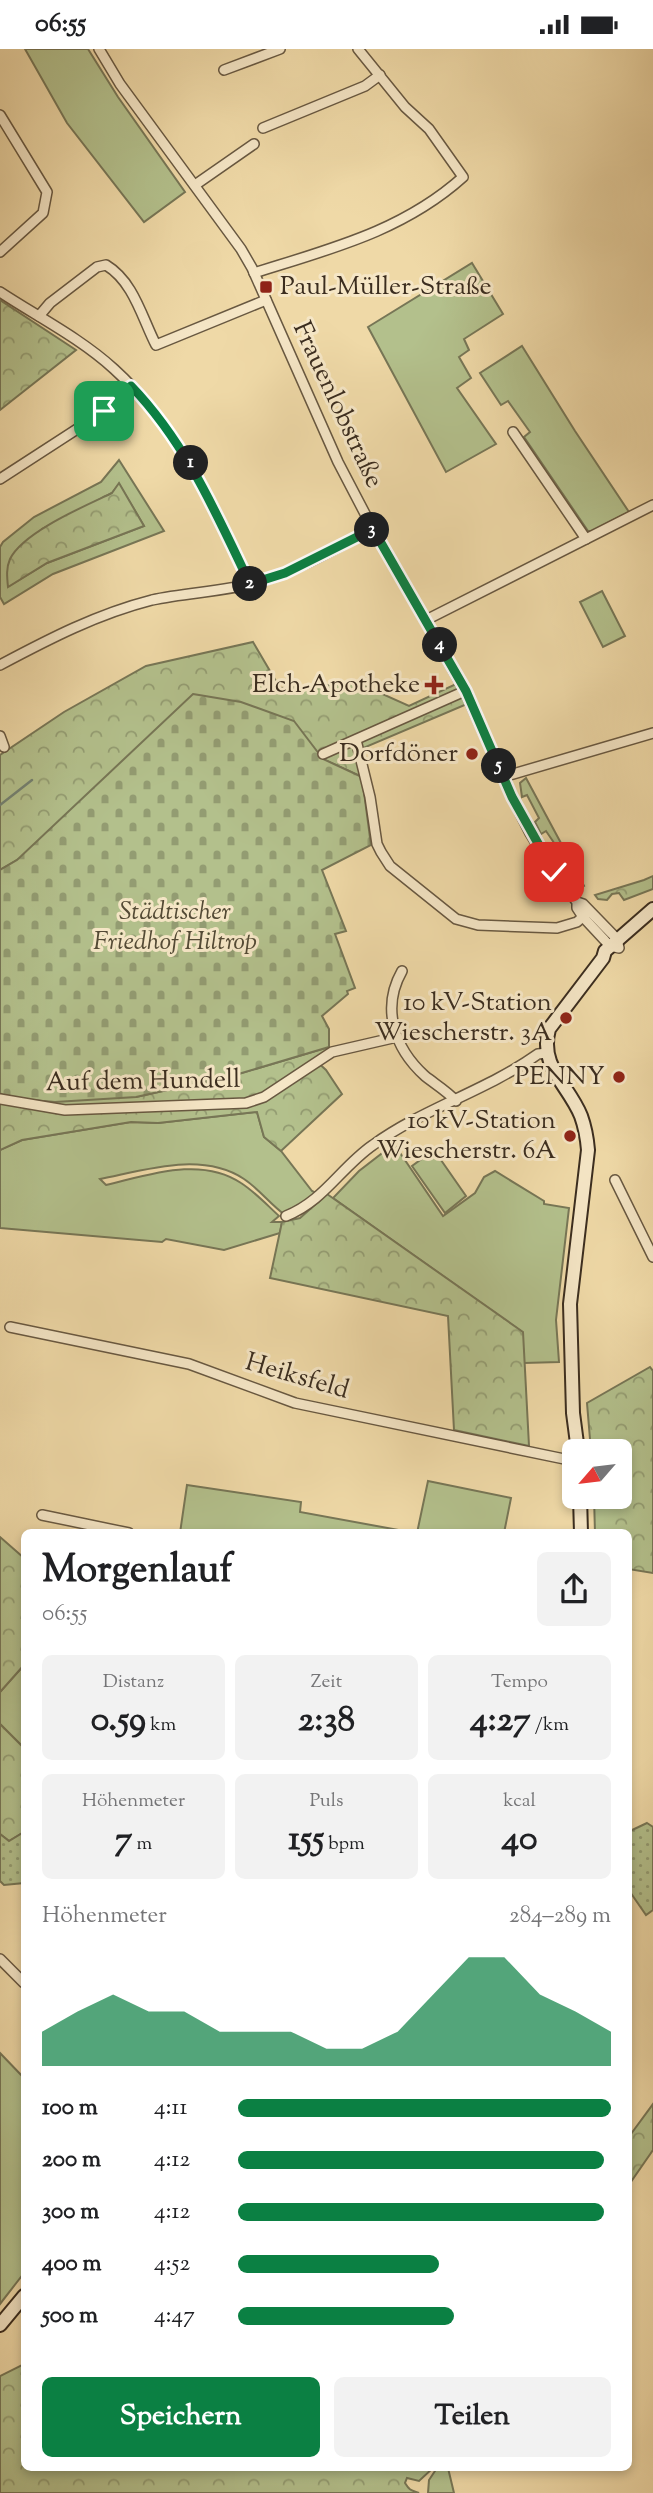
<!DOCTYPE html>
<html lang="de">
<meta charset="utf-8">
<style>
body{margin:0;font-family:"Sorts Mill Goudy",serif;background:#f2f2f2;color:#202124;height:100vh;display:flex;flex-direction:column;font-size:26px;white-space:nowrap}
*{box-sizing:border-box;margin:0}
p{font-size:23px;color:#757577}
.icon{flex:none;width:38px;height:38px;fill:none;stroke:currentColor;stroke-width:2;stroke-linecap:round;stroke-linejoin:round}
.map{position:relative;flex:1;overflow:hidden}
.panel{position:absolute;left:21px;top:1480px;width:611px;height:942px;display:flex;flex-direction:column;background:#fff;border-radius:10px;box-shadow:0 4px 10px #0003}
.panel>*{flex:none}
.needle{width:46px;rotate:242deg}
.buttons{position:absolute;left:562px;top:1390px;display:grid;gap:14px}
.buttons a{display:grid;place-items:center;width:70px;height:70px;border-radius:10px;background:#fff;box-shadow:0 4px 10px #0003;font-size:35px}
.pin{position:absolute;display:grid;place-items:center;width:60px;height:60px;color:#fff;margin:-30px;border-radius:14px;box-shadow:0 4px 10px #0006}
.km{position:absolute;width:35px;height:35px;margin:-18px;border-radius:50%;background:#222;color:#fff;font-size:19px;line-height:35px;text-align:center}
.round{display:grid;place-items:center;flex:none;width:74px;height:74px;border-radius:10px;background:#f2f2f2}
.overview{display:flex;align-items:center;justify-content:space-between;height:119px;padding:0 21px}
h1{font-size:38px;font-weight:800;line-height:52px}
.figures{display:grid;grid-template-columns:repeat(3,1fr);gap:10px;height:119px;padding:7px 21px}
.figures div{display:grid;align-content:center;border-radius:10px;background:#f2f2f2;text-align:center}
.figures b{font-size:35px;font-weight:800}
.figures small{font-size:19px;font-weight:400}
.figures p{font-size:19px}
.chart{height:196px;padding:14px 21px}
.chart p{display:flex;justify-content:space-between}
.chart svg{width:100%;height:126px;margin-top:7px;fill:#0b8043;opacity:.7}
.cta{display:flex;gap:14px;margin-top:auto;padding:14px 21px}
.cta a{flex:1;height:80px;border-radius:10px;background:#0b8043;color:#fff;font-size:28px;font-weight:800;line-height:80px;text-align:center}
.cta a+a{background:#f2f2f2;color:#202124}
ul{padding:0 21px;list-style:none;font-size:23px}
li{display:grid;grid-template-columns:112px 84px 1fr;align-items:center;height:52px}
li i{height:18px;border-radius:9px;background:#0b8043}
.status{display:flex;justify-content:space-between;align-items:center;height:49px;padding:0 35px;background:#fff;direction:ltr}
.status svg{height:19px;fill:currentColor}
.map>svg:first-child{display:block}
.grass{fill:#b3c08c;stroke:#777656;stroke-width:2;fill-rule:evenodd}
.forest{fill:url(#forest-crowns);stroke:#777656;stroke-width:2}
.cemetery{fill:url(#cemetery-stones);stroke:#777656;stroke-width:2}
.garden{fill:url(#garden-dots);stroke:#777656;stroke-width:2}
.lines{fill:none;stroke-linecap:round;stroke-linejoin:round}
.stream{stroke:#748273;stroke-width:2.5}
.minor-casing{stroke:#685841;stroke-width:12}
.secondary-casing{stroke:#3b2d1f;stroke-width:16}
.minor{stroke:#f5e6c6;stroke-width:9}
.secondary{stroke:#f5e6c6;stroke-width:12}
.route-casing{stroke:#fff;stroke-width:14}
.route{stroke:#0b8043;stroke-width:9}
.poi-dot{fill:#8f2418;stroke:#f5e6c6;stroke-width:2.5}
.labels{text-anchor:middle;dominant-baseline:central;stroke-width:6;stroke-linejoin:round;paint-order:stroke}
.poi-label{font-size:26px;fill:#3b2d1f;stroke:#f5e6c6;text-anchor:end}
.street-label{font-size:26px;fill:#3b2d1f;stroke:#f5e6c6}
.park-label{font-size:26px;font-style:italic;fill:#534a35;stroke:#f5e6c6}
</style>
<div class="status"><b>06:55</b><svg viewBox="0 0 49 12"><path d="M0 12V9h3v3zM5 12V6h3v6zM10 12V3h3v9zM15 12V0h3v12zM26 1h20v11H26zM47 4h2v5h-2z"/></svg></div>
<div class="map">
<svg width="653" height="2444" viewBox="0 0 653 2444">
<defs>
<pattern id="forest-crowns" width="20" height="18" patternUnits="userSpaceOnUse" patternTransform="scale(1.75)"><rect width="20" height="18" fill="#b3c08c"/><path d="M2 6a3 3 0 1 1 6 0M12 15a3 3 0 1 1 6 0" fill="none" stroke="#939c72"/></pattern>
<pattern id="cemetery-stones" width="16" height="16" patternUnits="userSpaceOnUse" patternTransform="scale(1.75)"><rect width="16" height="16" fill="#b3c08c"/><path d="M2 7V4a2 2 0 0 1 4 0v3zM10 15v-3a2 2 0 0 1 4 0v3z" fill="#939c72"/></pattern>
<pattern id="garden-dots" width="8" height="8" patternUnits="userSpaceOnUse" patternTransform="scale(1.75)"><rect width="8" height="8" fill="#b3c08c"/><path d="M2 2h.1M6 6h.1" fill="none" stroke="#939c72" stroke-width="1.8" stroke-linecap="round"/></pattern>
</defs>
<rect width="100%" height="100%" fill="#efd9a7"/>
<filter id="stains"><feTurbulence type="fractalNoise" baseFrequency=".00286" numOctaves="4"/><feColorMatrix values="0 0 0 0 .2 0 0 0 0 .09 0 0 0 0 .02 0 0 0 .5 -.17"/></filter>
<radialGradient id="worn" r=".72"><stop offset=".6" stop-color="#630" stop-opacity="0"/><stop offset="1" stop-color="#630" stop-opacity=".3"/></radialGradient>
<!-- grass -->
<g class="grass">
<path d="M25 0H88L118 48 185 143 144 173 67 74Z"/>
<path d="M472 214 503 265 464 290 469 301 459 308 471 329 457 339 496 395 446 423 368 278Z"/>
<path d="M522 297 575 382 629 463 592 482H588L524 388 530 383 508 352 501 356 480 324Z"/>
<path d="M119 411 164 482 53 525 4 555 0 548V498L3 493 34 468 101 433ZM119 435 144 477 47 514 9 537 42 480 112 444Z"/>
<path d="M602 542 625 587 603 598 580 553Z"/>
<path d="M526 729 584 837 579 840 576 836 580 832 546 782 541 785 535 773 539 769 527 746 522 748 520 734Z"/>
<path d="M257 1063 264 1088 281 1102 312 1142 318 1145 285 1166C270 1155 259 1140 244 1130 202 1102 145 1121 100 1130L106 1136C149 1126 201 1107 241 1134 255 1143 267 1156 279 1167L272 1173H282L280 1184 224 1201 166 1190 162 1193 0 1179V1101L22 1091 131 1073 158 1074Z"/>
<path d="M394 1095 443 1167 475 1144 484 1128 495 1122 544 1152V1155L569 1159 556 1271 559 1313 524 1314 522 1283 333 1149 359 1122Z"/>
<path d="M434 1101 466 1147 445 1164 412 1117Z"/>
<path d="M428 1432 511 1449 504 1484H417Z"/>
<path d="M187 1436 301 1453 300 1463 415 1484H180Z"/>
<path d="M24 1616V1699L0 1675V1643Z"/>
<path d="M0 2004 24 2029V2224L0 2255Z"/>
<path d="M437 2419H448L454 2444H428L429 2431Z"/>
</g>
<!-- forest -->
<g class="forest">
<path d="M0 251 76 301 0 361Z"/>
<path d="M119 434 144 477 47 514 8 538C7 528 6 519 10 510 23 483 85 457 112 444Z"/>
<path d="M253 593 280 639 358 634 409 657 456 635 467 655 356 702 362 728 323 710 17 811 0 821V706L64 663 146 617Z"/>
<path d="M653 827V840L624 851 619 844 612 845 607 851 598 850 595 846 644 831Z"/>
<path d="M329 998 330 1000 315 1011 326 1021 342 1045 281 1102 264 1088 257 1063 158 1074 131 1073 22 1091 0 1101V1044L8 1049 136 1048 235 1026Z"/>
<path d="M327 1145 523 1283 529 1397 454 1381 448 1267 270 1229 282 1173 300 1169Z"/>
<path d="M650 1318 653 1322V1524L628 1520V1484H595L594 1447H620V1402H591L587 1354Z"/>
<path d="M0 1488 24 1509V1616L0 1643Z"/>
<path d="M0 1675 24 1699V1783L9 1792 0 1785Z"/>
<path d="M653 2055V2101L628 2137V2089Z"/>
<path d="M24 2315V2418L433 2419 419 2432 407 2429 405 2434C410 2442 411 2441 419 2444H0V2327Z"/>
</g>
<!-- cemetery -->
<path class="cemetery" d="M193 645 241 653 294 672 323 710 362 728 371 796 322 821 346 882 335 885 355 939 347 942 348 945 322 967 329 980V998L235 1026 136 1048 55 1053 8 1049 0 1044V821L17 811Z"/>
<!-- garden -->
<g class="garden">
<path d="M647 1774 653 1778V1861L646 1866 628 1840V1783Z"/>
<path d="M24 1783V1834L4 1836 0 1832V1785L9 1792Z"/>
</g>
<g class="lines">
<!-- stream -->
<path class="stream" d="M0 756 32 731"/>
<defs>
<g id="minor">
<path d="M99 0 120 35 241 200 252 219 338 413 373 480 465 642 512 748 530 784 554 823 577 853V859L583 868 610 897 619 899 617 890 583 855 577 853"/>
<path d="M224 21 280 0"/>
<path d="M0 66 47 143 43 164 0 203"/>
<path d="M263 79 365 37 380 26"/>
<path d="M195 136 254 95"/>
<path d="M254 224C330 200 403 182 463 128L429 80 405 58 358 0"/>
<path d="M0 243C38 268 80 289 114 320 181 381 212 456 250 535"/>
<path d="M39 267 50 254 97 218 106 216C134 233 142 269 156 296L266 251"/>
<path d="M513 383 586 490"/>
<path d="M0 430 91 371 131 337"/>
<path d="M426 571 653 456"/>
<path d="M0 616C49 590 97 565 152 551 188 543 226 543 262 532 301 520 337 498 373 480"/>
<path d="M0 687 4 698"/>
<path d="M356 691 370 748 377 795 381 803 390 817 456 870 478 876 557 879 577 873 586 865"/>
<path d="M323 705 465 642"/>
<path d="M503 728 653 684"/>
<path d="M402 922C381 959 394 999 425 1027 435 1035 447 1042 456 1052"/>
<path d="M0 1050 65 1061 246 1054 264 1048 332 1003 397 988"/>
<path d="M615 1131 653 1208"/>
<path d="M286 1167C324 1152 341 1118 373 1096 424 1059 486 1042 538 1005L547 1004"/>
<path d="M10 1278 189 1315 295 1354 574 1412"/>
<path d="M42 1466 129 1484"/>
<path d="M0 1910 24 1934"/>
</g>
<g id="secondary">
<path d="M578 1402 573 1364 570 1255 588 1101C587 1089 585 1078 581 1067 568 1035 539 1018 549 980L603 909 605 902 653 860"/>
<path d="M580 1447 581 1484"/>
<path d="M0 2276 24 2247"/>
</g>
</defs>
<!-- minor casing -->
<use href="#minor" class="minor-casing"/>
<!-- secondary casing -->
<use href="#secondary" class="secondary-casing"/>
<!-- minor -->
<use href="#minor" class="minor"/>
<!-- secondary -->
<use href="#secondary" class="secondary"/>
</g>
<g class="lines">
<defs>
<path id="route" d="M104 362 131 337C186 394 216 464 250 535L285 524 373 480 466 642 512 748 554 823"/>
</defs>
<!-- route casing -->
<use href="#route" class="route-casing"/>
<!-- route -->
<use href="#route" class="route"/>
</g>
<!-- markers -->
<g class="poi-dot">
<rect x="259" y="231" width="14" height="14" rx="3.5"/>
<path d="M430.5 625.5h7v7h7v7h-7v7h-7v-7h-7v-7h7z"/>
<circle cx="472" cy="705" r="7"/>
<circle cx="566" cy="969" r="7"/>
<circle cx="619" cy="1028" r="7"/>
<circle cx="570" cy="1087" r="7"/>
</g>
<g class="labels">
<!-- poi labels -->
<g class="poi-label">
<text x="280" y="238" text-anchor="start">Paul-Müller-Straße</text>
<text x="420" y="636">Elch-Apotheke</text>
<text x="458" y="705">Dorfdöner</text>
<text x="552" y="954">10 kV-Station<tspan x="552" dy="30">Wiescherstr. 3A</tspan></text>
<text x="605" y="1028">PENNY</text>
<text x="556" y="1072">10 kV-Station<tspan x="556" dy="30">Wiescherstr. 6A</tspan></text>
</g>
<!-- street labels -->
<g class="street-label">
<text transform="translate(337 356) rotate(65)">Frauenlobstraße</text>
<text transform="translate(143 1033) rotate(-1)">Auf dem Hundell</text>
<text transform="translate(297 1328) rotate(16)">Heiksfeld</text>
</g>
<!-- park labels -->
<g class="park-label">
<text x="175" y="863">Städtischer<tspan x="175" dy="30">Friedhof Hiltrop</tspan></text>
</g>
</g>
<rect width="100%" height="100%" filter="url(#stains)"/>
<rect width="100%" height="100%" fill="url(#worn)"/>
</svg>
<div class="buttons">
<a><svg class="needle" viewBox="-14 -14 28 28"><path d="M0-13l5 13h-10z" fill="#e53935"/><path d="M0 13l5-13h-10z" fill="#757577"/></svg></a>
</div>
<div class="pin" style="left:104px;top:362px;background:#1e9e55"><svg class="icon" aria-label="arrive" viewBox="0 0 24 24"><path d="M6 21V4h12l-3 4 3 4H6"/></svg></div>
<div class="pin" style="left:554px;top:823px;background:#d93025"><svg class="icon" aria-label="check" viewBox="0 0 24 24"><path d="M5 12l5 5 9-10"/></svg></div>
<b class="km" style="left:191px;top:414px">1</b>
<b class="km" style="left:250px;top:535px">2</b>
<b class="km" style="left:372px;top:481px">3</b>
<b class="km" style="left:440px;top:596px">4</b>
<b class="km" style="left:499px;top:717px">5</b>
<section class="panel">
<div class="overview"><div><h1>Morgenlauf</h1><p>06:55</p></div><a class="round"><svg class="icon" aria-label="share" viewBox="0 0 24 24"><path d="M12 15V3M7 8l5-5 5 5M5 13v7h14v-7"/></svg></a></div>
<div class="figures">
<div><p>Distanz</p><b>0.59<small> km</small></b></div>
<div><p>Zeit</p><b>2:38</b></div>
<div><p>Tempo</p><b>4:27<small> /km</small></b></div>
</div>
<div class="figures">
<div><p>Höhenmeter</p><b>7<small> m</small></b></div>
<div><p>Puls</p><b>155<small> bpm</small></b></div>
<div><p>kcal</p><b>40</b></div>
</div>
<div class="chart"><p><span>Höhenmeter</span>284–289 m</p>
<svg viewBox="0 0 160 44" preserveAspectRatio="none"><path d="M0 44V32L10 25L20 19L30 25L40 25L50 32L60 32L70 32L80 38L90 38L100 32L110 19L120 6L130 6L140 19L150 25L160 32V44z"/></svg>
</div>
<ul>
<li><b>100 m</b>4:11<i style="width:100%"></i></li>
<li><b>200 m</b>4:12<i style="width:98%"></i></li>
<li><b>300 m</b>4:12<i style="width:98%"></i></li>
<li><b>400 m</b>4:52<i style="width:54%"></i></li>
<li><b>500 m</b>4:47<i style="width:58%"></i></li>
</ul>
<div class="cta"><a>Speichern</a><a>Teilen</a></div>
</section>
</div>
